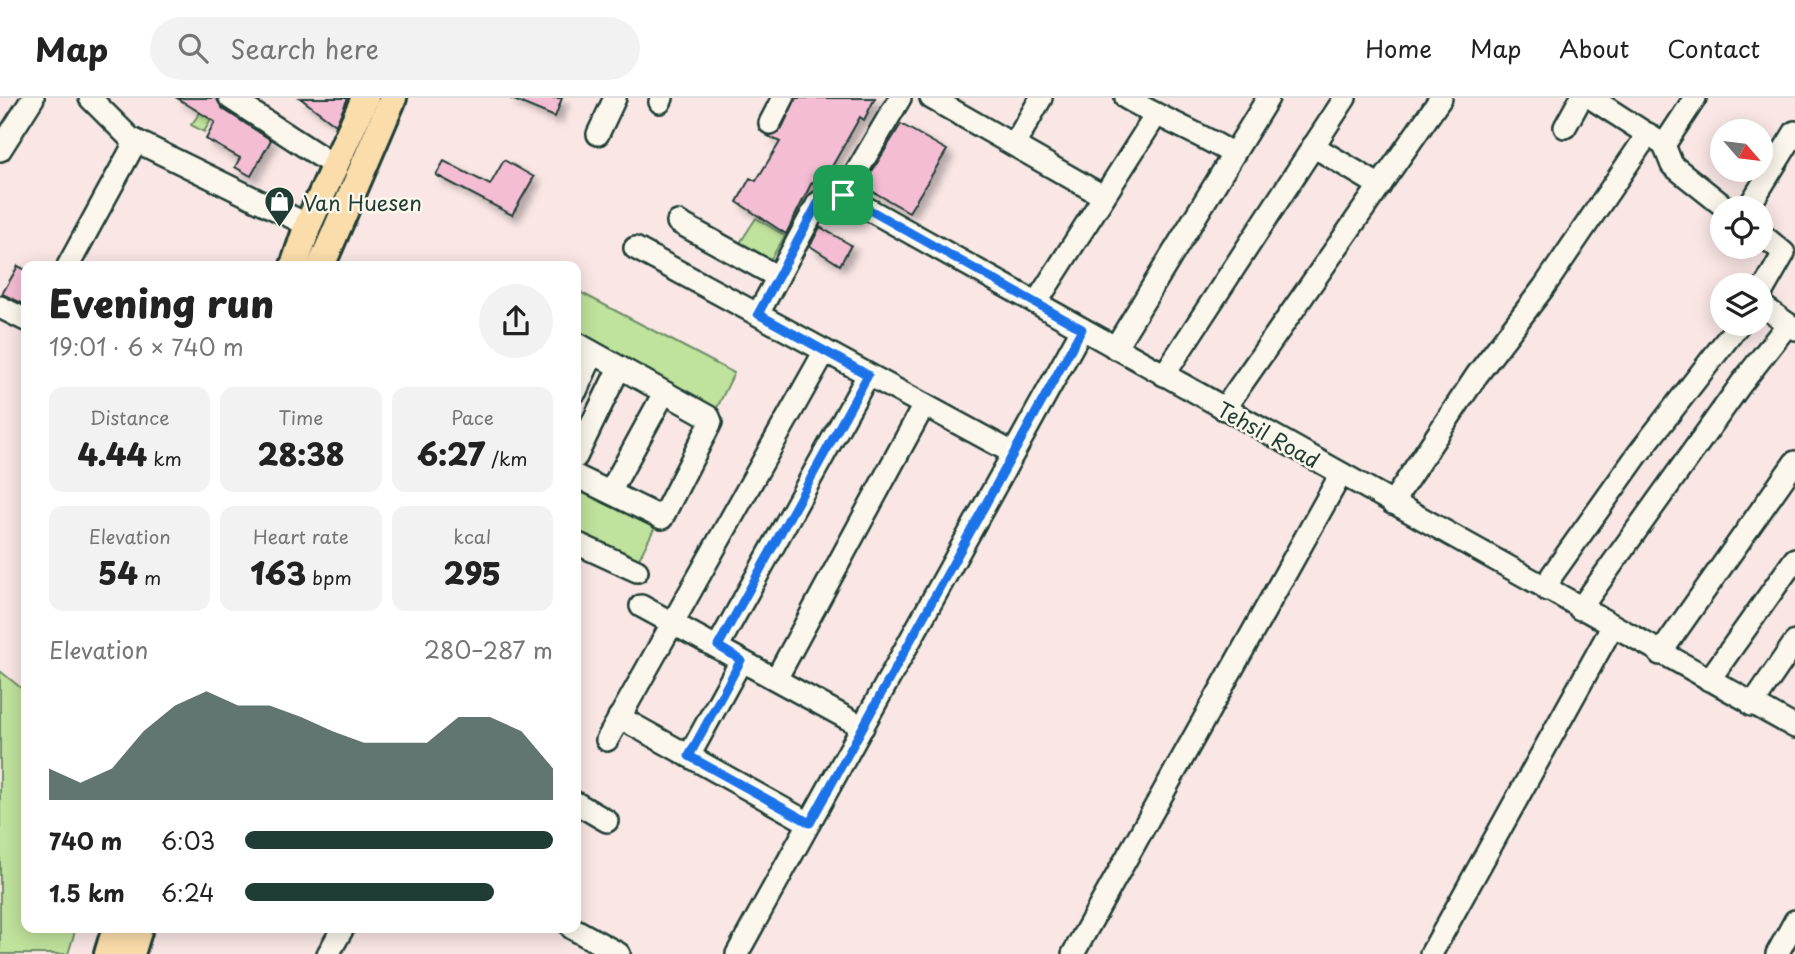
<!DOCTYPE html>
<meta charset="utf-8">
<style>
body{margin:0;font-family:"Playpen Sans",sans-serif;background:#f2f2f2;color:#222;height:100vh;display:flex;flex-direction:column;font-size:26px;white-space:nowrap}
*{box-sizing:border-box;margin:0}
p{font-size:23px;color:#767676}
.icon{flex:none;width:38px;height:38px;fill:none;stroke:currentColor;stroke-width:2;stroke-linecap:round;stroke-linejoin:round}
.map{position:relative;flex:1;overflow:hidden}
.drawer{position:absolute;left:21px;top:163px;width:560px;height:672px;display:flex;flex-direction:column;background:#fff;border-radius:14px;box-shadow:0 4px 18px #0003}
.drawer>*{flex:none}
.needle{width:46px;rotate:118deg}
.controls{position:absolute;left:1710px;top:21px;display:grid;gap:14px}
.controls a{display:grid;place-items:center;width:63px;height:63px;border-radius:50%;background:#fff;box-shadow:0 4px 18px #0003;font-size:35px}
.pin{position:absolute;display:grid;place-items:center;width:60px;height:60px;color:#fff;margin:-30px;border-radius:14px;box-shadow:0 4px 10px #0006}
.round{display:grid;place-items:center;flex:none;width:74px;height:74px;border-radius:37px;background:#f2f2f2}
.summary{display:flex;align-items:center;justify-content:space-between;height:119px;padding:0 28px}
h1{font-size:38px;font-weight:800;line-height:52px}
.stats{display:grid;grid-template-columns:repeat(3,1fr);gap:10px;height:119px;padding:7px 28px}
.stats div{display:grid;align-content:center;border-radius:14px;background:#f2f2f2;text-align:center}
.stats b{font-size:30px;font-weight:800}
.stats small{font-size:19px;font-weight:400}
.stats p{font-size:19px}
.chart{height:196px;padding:14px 28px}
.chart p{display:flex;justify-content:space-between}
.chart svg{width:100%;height:126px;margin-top:7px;fill:#1f3d34;opacity:.7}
ul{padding:0 28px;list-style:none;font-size:23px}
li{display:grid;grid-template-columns:112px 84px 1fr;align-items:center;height:52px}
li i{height:18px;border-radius:9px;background:#1f3d34}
header{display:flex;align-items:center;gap:42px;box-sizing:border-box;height:98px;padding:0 35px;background:#fff;border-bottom:2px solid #e0e0e0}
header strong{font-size:33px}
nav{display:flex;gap:38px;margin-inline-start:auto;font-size:24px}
.search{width:490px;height:63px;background:#f2f2f2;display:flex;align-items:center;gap:18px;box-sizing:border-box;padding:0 24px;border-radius:38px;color:#767676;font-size:26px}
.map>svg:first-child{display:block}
.green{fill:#bfe29c;stroke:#6f9068;stroke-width:2}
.building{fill:#f5bdd4;stroke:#1f3d34;stroke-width:2;filter:url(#shadow)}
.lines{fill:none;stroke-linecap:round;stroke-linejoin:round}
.minor-casing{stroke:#1f3d34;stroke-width:26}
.major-casing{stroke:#1f3d34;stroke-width:32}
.minor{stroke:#fbf7ec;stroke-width:21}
.major{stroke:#fbddab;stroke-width:26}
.route-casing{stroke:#fff;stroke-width:14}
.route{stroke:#1a73e8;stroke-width:9}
.labels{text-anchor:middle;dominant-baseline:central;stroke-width:5;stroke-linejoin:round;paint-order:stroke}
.poi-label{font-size:21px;fill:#1f3d34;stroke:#fbf7ec;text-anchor:start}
.street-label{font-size:21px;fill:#1f3d34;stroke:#fbf7ec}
</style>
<header>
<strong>Map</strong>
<div class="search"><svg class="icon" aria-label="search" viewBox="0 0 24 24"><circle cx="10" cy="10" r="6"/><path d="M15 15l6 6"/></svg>Search here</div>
<nav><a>Home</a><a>Map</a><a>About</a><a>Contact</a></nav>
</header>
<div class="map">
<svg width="1795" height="856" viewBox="0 0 1795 856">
<defs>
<filter id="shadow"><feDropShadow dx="6" dy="6" stdDeviation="3.5" flood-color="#0004"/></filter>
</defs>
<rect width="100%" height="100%" fill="#f9e6e5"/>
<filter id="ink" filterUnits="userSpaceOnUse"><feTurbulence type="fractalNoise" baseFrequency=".0143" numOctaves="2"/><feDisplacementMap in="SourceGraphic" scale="14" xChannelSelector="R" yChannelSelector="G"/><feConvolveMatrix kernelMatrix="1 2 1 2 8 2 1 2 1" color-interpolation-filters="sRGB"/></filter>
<g filter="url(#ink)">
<!-- green -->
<g class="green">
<path d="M211 0 222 2 204 34 191 27Z"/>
<path d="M756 120 785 138 770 162 740 145Z"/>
<path d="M576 192 734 275 714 316 576 240Z"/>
<path d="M576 382 658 423 637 465 576 437Z"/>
<path d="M0 573 26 594V830H76L68 856H0Z"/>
</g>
<!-- building -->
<g class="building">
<path d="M177 0H216L223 11 271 42 251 78 235 69 240 60 206 41 215 24Z"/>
<path d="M300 0H348L336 27Z"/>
<path d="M509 0H562L555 19Z"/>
<path d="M796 0H875L864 22 860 19 821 88 812 84 786 136 737 104 750 80 756 83 780 44 768 38 781 32Z"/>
<path d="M901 26 947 52 909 114 863 88Z"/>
<path d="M504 62 534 79 512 117 436 77 444 63 490 87Z"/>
<path d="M820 129 851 147 840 167 810 148Z"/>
<path d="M18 168 26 172V207L2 196Z"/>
</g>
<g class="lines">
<defs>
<g id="minor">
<path d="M90 0 130 40 308 127"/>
<path d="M230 0 335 68"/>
<path d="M931 0 1103 98"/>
<path d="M1126 0C1162 21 1197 34 1233 56"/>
<path d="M1591 0 1664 47 1672 67 1726 110"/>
<path d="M660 4 662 0"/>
<path d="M770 25 783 0"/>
<path d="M1565 29 1581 0"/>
<path d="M598 36 615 0"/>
<path d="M1014 47 1041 0"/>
<path d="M1664 47 1695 0"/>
<path d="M1313 48 1380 88"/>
<path d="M0 52 33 0"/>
<path d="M843 97 1795 629"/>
<path d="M843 97 900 0"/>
<path d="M1748 110 1795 34"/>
<path d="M678 124 778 179"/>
<path d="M1760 135 1784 155 1760 197"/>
<path d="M635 150 1013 355"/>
<path d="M68 168 136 43"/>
<path d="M1036 205 1156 17"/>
<path d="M1760 206 1795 231"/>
<path d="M0 209 26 222"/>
<path d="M758 216 818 105 830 98 843 97"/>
<path d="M576 245 709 319 711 324 662 420 576 378"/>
<path d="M1115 250 1268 0"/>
<path d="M1164 277 1345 0"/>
<path d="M576 293 593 255"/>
<path d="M1224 311 1441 0"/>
<path d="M576 359 619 270"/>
<path d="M610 394 664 295"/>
<path d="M1392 405 1477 277 1544 189 1648 36"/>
<path d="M576 445 637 473"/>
<path d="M1547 492 1552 477 1638 356 1739 226"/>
<path d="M641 508 863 629"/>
<path d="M1580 511 1741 286 1788 226"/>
<path d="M718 548 868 277"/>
<path d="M1660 556 1795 364"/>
<path d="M776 581 924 307"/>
<path d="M1709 582 1795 461"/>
<path d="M1752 607 1795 544"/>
<path d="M619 619 809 725"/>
<path d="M607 642 825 253"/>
<path d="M689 658 741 563"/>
<path d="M576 705 607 723"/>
<path d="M572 830 619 856"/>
<path d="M328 856 343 830"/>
<path d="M737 856 1082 231"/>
<path d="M1073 856 1341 376"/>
<path d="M1431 856 1612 529"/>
<path d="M1777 856 1795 823"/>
</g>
<g id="major">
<path d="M294 168 308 127 365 0"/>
<path d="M321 168 393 0"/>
<path d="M108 856 116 830"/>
<path d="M131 856 139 830"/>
</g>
</defs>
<!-- minor casing -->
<use href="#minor" class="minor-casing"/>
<!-- major casing -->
<use href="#major" class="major-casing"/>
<!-- minor -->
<use href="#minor" class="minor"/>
<!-- major -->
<use href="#major" class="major"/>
</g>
</g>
<g class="lines" filter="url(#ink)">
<defs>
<path id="route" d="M843 97 1082 231 810 725 689 658 741 562 718 548 868 277 758 216 818 105 830 98Z"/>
</defs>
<!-- route casing -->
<use href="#route" class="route-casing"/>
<!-- route -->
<use href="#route" class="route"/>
</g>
<!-- icons -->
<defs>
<symbol id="shop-pin" viewBox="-11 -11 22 30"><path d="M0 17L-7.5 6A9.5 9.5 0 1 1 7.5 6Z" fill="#1f3d34" stroke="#fbf7ec"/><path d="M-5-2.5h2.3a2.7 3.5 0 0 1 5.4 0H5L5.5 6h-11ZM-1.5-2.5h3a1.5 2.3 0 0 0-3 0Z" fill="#fff"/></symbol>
</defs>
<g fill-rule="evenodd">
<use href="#shop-pin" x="262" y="86" width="35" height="47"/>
</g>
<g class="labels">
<!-- poi labels -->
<g class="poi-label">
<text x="303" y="104">Van Huesen</text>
</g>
<!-- street labels -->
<g class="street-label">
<text transform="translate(1269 336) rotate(29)">Tehsil Road</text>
</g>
</g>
</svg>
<div class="controls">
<a><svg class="needle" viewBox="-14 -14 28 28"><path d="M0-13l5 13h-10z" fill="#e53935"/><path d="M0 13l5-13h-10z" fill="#767676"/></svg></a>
<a><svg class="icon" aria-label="locate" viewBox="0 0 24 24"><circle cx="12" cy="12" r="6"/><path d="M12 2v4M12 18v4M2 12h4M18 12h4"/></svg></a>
<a><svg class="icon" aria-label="layers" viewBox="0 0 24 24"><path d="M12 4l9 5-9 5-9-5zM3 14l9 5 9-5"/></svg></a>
</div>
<div class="pin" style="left:843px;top:97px;background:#1e9e55"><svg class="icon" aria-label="arrive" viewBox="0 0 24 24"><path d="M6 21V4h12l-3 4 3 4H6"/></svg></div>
<section class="drawer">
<div class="summary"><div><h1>Evening run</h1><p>19:01 · 6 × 740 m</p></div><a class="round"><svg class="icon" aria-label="share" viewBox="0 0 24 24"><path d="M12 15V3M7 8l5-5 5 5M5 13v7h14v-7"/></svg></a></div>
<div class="stats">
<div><p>Distance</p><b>4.44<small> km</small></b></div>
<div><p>Time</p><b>28:38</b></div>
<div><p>Pace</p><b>6:27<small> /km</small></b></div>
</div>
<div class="stats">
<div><p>Elevation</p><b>54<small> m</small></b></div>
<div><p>Heart rate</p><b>163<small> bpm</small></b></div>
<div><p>kcal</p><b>295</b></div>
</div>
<div class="chart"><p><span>Elevation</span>280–287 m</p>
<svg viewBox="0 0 160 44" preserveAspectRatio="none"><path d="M0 44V33L10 38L20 33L30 20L40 11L50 6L60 11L70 11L80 15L90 20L100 24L110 24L120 24L130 15L140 15L150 20L160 33V44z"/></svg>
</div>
<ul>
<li><b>740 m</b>6:03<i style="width:100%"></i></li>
<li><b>1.5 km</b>6:24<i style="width:81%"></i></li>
</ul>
</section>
</div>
